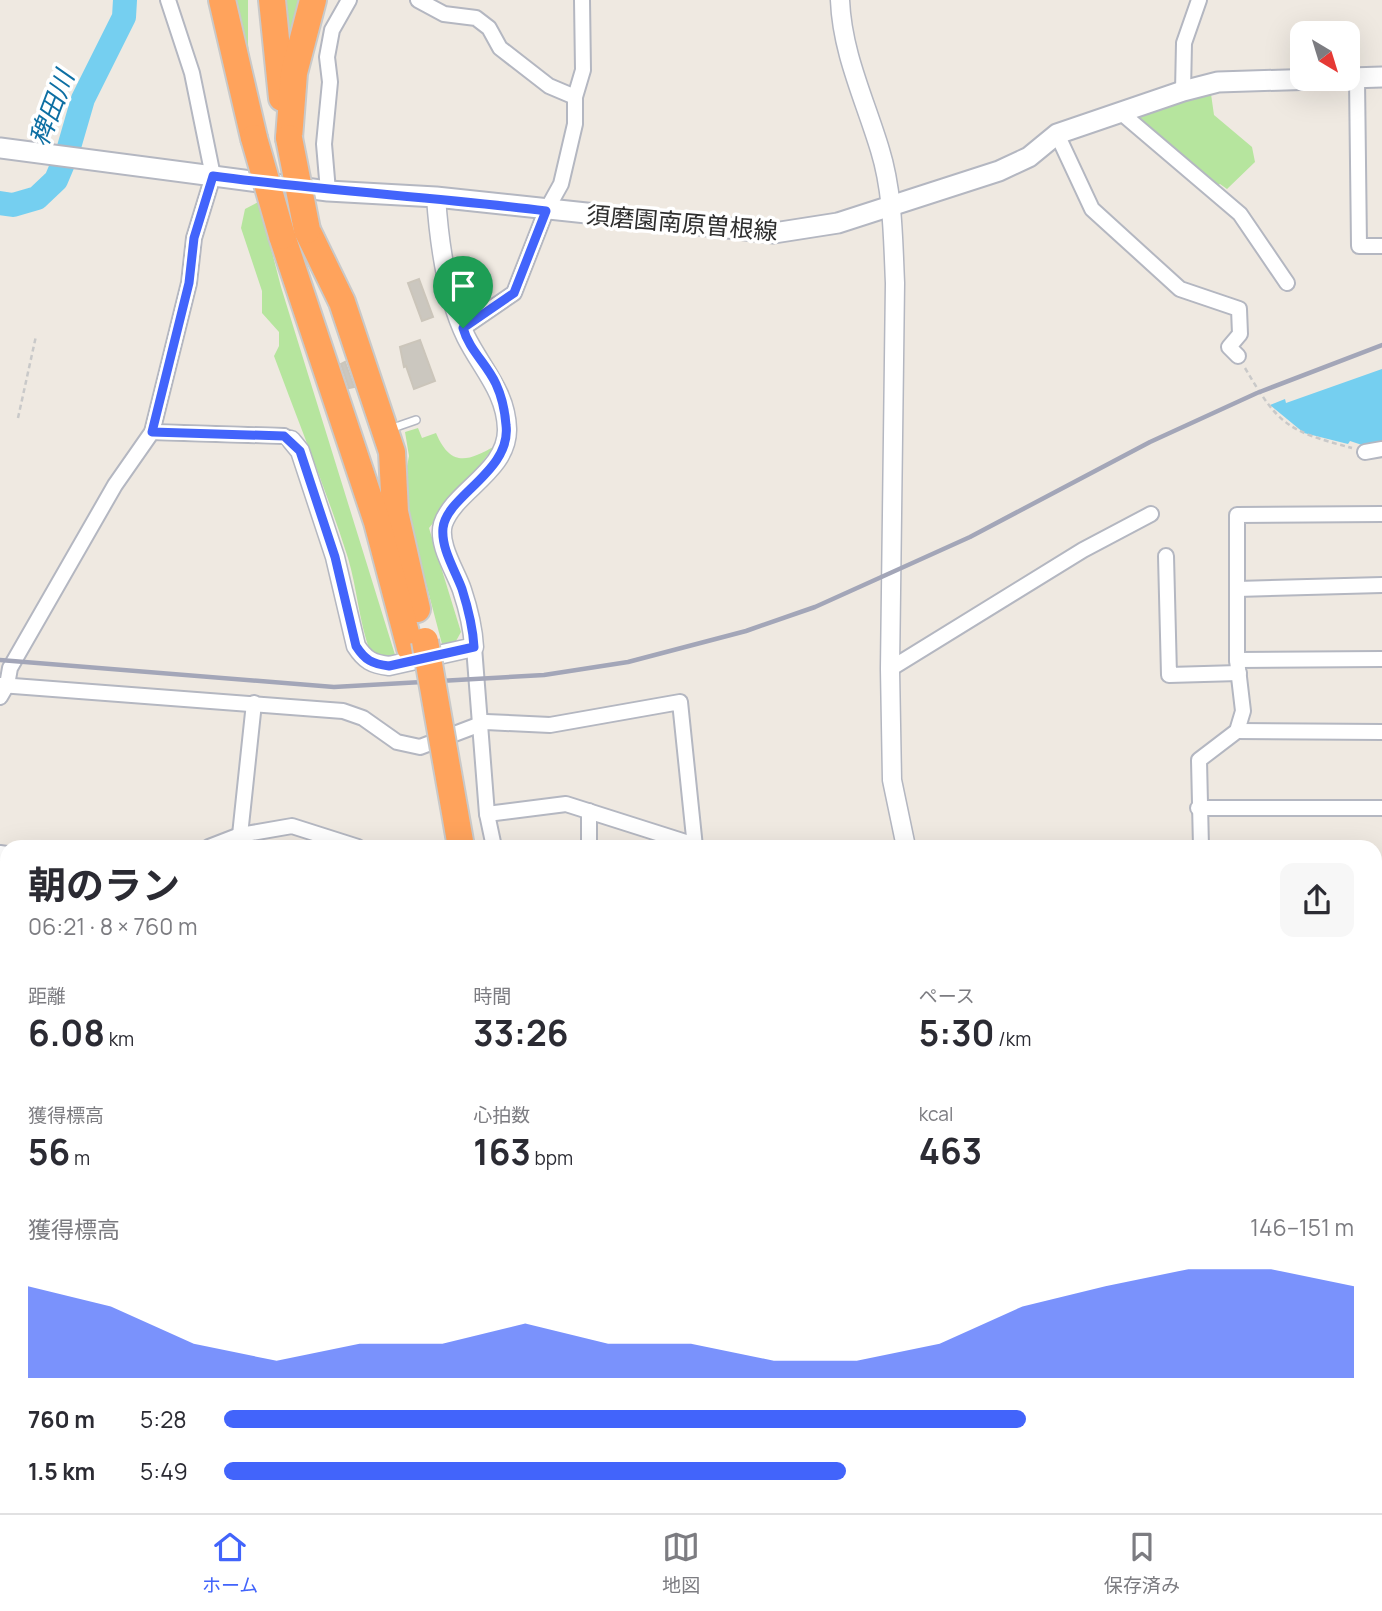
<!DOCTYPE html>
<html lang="ja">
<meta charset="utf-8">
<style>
body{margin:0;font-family:Manrope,"Noto Sans JP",sans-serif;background:#f7f7f7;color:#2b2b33;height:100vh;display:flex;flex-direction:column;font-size:26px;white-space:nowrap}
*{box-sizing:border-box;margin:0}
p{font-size:23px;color:#7c7c81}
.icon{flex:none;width:38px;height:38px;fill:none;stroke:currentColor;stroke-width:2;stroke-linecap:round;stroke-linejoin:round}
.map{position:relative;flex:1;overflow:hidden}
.drawer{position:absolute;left:0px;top:840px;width:1382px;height:674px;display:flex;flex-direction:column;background:#fff;border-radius:21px 21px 0 0;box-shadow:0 7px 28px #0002}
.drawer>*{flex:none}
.needle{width:46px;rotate:142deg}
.controls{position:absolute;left:1290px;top:21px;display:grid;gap:14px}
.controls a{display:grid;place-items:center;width:70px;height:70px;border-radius:14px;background:#fff;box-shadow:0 7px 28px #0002;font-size:35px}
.pin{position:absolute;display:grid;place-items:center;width:60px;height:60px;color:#fff;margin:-72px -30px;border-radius:50% 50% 50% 0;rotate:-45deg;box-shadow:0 0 7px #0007}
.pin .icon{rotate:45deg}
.round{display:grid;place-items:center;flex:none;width:74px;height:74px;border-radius:14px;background:#f7f7f7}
.overview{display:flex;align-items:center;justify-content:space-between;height:119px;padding:0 28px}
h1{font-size:38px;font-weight:700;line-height:52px}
.metrics{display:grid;grid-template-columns:repeat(3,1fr);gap:10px;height:119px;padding:7px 28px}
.metrics div{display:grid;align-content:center}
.metrics b{font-size:35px;font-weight:700}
.metrics small{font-size:19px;font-weight:400}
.metrics p{font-size:19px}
.chart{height:196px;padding:14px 28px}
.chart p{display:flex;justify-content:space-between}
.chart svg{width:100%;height:126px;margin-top:7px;fill:#4264fb;opacity:.7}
ul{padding:0 28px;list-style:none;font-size:23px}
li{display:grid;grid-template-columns:112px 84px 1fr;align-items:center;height:52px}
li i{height:18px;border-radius:9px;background:#4264fb}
.tabs{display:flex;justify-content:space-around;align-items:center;height:98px;border-top:2px solid #e1e1e2;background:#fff;font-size:19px;color:#7c7c81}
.tabs a{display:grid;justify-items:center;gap:4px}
.tabs .on{color:#4264fb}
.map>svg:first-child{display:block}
.green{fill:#b6e59e}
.water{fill:#75cff0}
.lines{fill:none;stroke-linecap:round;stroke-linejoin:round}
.river{stroke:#75cff0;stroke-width:24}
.building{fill:#cbc7bf;stroke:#cbc5ba;stroke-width:2}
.service-casing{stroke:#b4b7c1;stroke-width:10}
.minor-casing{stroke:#b4b7c1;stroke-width:18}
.tertiary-casing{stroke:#b4b7c1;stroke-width:21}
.secondary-casing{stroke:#b4b7c1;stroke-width:23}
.trunk-casing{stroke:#c9c9c9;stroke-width:26}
.motorway-casing{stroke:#c9c9c9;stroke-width:30}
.path{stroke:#c9c9c9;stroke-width:2.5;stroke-dasharray:5 3.5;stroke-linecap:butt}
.service{stroke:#fff;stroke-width:7}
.minor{stroke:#fff;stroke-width:14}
.tertiary{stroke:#fff;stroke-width:18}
.secondary{stroke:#fff;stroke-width:19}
.trunk{stroke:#f8ba60;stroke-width:23}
.motorway{stroke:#ffa35c;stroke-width:26}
.rail{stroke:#a3a6b8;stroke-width:4.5}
.motorway-bridge-casing{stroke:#c9c9c9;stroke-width:30;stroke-linecap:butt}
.motorway-bridge{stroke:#ffa35c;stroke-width:26}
.route-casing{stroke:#fff;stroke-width:14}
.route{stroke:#4264fb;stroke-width:9}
.labels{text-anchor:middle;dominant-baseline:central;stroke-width:7;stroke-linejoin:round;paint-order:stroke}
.street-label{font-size:24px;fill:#2e2e2e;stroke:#fff}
.water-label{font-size:26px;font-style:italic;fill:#0d6fa3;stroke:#fff}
</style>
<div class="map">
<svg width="1382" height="1513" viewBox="0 0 1382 1513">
<rect width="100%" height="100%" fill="#efe9e1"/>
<!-- green -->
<g class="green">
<path d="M231 0H248V44L256 117Z"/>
<path d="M282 0H299L285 50Z"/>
<path d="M1211 94 1214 115 1252 147 1255 162 1227 189 1220 184 1215 187 1137 116Z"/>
<path d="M262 200 266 214 264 221 281 287 396 658 376 657 370 651C359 622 357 588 348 558 326 489 299 424 274 356L279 346V332L262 313V291L241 228 245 209Z"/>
<path d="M418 428 422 438 436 433C451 468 468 461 495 446L429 528 461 632 456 641 442 644 402 492 409 456 405 432Z"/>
<path d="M1376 1132 1382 1133V1252L1376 1251Z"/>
<path d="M527 1507H1340L1341 1513H527Z"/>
</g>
<!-- water -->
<path class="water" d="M1382 369V443L1365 446 1350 441 1348 444 1304 433 1270 405 1285 399 1286 403Z"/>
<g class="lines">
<!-- river -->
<path class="river" d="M0 203 13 205 37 198 56 180 67 154 83 99 124 17 125 0"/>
</g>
<!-- building -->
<g class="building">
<path d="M419 279 433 317 422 321 408 283Z"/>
<path d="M420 340 435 381 414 389 406 366 404 367 400 347Z"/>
<path d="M345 362 354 387 349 388 341 364Z"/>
</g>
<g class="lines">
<defs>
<path id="service" d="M390 429 416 420"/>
<g id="minor">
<path d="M418 0 444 14 476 18 489 28 500 48 549 86 575 97"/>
<path d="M1357 79 1359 246H1382"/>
<path d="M1183 91 1184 43 1199 0"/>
<path d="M1119 111 1240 214 1287 283"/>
<path d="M1057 134 1092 209 1180 289 1239 309 1240 334 1229 347 1238 356"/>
<path d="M328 191 324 144 330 82 327 57 332 30 349 0"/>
<path d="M463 328 514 293 546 211 561 184 575 124V97L583 70 582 0"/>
<path d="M152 432 284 436 291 440"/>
<path d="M1365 452 1382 449"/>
<path d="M1166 556 1169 675 1239 673"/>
<path d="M1237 589 1382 585"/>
<path d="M474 647 487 814 494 847"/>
<path d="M1237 660 1382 659"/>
<path d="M890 669 1083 550 1151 514"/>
<path d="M0 685 343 711 363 718 397 742 420 747 486 722 550 725 680 702 695 847"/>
<path d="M0 697 7 685 10 668 115 485 152 432 189 283 194 238 213 176 192 73 168 0"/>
<path d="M1237 731 1382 732"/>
<path d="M1198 808H1382"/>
<path d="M589 811V847"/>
<path d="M487 814 566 804 695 845"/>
<path d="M240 835 254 703"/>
<path d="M209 847 240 835 292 826 358 847"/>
<path d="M1201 847 1199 760 1237 731 1243 711 1237 660V515L1382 514"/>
<path d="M0 853 7 854"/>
<path d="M1376 876H1382"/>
<path d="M0 945 7 950"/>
<path d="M0 1009 7 998"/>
<path d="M0 1279 7 1287"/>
<path d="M1376 1322 1382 1320"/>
<path d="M1376 1353 1382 1357"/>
<path d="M141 1513V1507"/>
<path d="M303 1513 308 1507"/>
</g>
<g id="tertiary">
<path d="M840 0C842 53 865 100 880 150 893 192 893 239 895 283L890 669 892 780 906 847"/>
<path d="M291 440 300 451 335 557 356 646C365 660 372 664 389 666L474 647C473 628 468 608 462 590 456 572 437 544 443 524 454 491 508 471 507 429 506 392 482 369 466 337 447 298 439 241 436 197"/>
</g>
<g id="secondary">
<path d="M0 148 328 191 436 197 774 233 838 223 999 171 1029 157 1057 134 1183 91 1218 82 1382 77"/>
<path d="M449 1513V1507"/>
<path d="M491 1513V1507"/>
</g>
<g id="trunk">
<path d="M1376 1071 1382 1070"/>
<path d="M1376 1087H1382"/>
<path d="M0 1198 7 1197"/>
<path d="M0 1215 7 1214"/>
</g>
<g id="motorway">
<path d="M222 0 254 138"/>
<path d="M272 0 282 98"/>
<path d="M289 138 294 73 313 0"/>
<path d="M307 230 342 302 392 452 395 512 417 609"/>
<path d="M282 236 377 522 410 648"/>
<path d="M475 1513V1507"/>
</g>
</defs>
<!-- service casing -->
<use href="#service" class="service-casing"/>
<!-- minor casing -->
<use href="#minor" class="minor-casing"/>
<!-- tertiary casing -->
<use href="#tertiary" class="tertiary-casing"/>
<!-- secondary casing -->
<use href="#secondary" class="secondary-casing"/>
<!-- trunk casing -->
<use href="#trunk" class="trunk-casing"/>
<!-- motorway casing -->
<use href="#motorway" class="motorway-casing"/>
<!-- path -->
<g class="path">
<path d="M1245 368C1279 426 1288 431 1352 448"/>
<path d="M18 418 36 336"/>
</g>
<!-- service -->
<use href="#service" class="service"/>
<!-- minor -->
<use href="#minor" class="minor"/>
<!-- tertiary -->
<use href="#tertiary" class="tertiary"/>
<!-- secondary -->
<use href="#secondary" class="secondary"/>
<!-- trunk -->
<use href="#trunk" class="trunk"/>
<!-- motorway -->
<use href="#motorway" class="motorway"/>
<!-- rail -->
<path class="rail" d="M0 660 334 687 544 675 628 662 746 631 815 607 970 537 1150 442 1257 393 1382 345"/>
<defs>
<g id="motorway-bridge">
<path d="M254 138 282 236"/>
<path d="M289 138 307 230"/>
<path d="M425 641 461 847"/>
</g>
</defs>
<!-- motorway-bridge casing -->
<use href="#motorway-bridge" class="motorway-bridge-casing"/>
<!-- motorway-bridge -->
<use href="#motorway-bridge" class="motorway-bridge"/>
</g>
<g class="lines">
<defs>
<path id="route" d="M213 176C324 191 435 197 546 211L514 293 463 328C469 350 487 364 496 384 502 397 505 412 506 425 512 471 446 496 443 528 441 549 455 570 462 589 468 608 473 628 474 647L389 666C372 664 365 660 356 646L335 557 300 451 284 436 152 432 189 283 194 238Z"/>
</defs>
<!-- route casing -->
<use href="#route" class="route-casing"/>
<!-- route -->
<use href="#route" class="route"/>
</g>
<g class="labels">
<!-- street labels -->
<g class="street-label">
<text transform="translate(682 222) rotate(5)">須磨園南原曽根線</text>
</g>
<!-- water labels -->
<g class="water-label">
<text transform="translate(51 108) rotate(-69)">稗田川</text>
</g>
</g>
</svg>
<div class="controls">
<a><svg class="needle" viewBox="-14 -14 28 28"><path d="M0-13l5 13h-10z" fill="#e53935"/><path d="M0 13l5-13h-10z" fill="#7c7c81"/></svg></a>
</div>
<div class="pin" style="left:463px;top:328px;background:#1e9e55"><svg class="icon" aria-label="arrive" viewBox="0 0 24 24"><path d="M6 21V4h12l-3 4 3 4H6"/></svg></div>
<section class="drawer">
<div class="overview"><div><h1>朝のラン</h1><p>06:21 · 8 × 760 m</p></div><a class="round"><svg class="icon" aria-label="share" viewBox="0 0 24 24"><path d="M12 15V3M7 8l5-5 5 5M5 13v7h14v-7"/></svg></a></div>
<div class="metrics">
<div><p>距離</p><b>6.08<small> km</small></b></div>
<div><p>時間</p><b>33:26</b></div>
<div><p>ペース</p><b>5:30<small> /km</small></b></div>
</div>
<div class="metrics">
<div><p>獲得標高</p><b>56<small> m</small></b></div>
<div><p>心拍数</p><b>163<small> bpm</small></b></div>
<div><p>kcal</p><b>463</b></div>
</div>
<div class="chart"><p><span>獲得標高</span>146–151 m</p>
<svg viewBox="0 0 160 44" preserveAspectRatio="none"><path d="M0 44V12L10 19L20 32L30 38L40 32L50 32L60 25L70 32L80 32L90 38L100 38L110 32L120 19L130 12L140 6L150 6L160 12V44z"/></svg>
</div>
<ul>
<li><b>760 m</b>5:28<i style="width:71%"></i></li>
<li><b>1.5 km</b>5:49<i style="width:55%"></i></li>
</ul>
</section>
</div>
<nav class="tabs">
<a class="on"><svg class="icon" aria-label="home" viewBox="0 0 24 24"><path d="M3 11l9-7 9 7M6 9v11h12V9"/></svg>ホーム</a>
<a><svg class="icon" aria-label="map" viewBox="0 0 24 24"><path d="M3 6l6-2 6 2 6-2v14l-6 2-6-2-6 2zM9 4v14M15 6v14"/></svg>地図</a>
<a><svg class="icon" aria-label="saved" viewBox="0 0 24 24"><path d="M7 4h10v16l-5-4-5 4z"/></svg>保存済み</a>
</nav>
